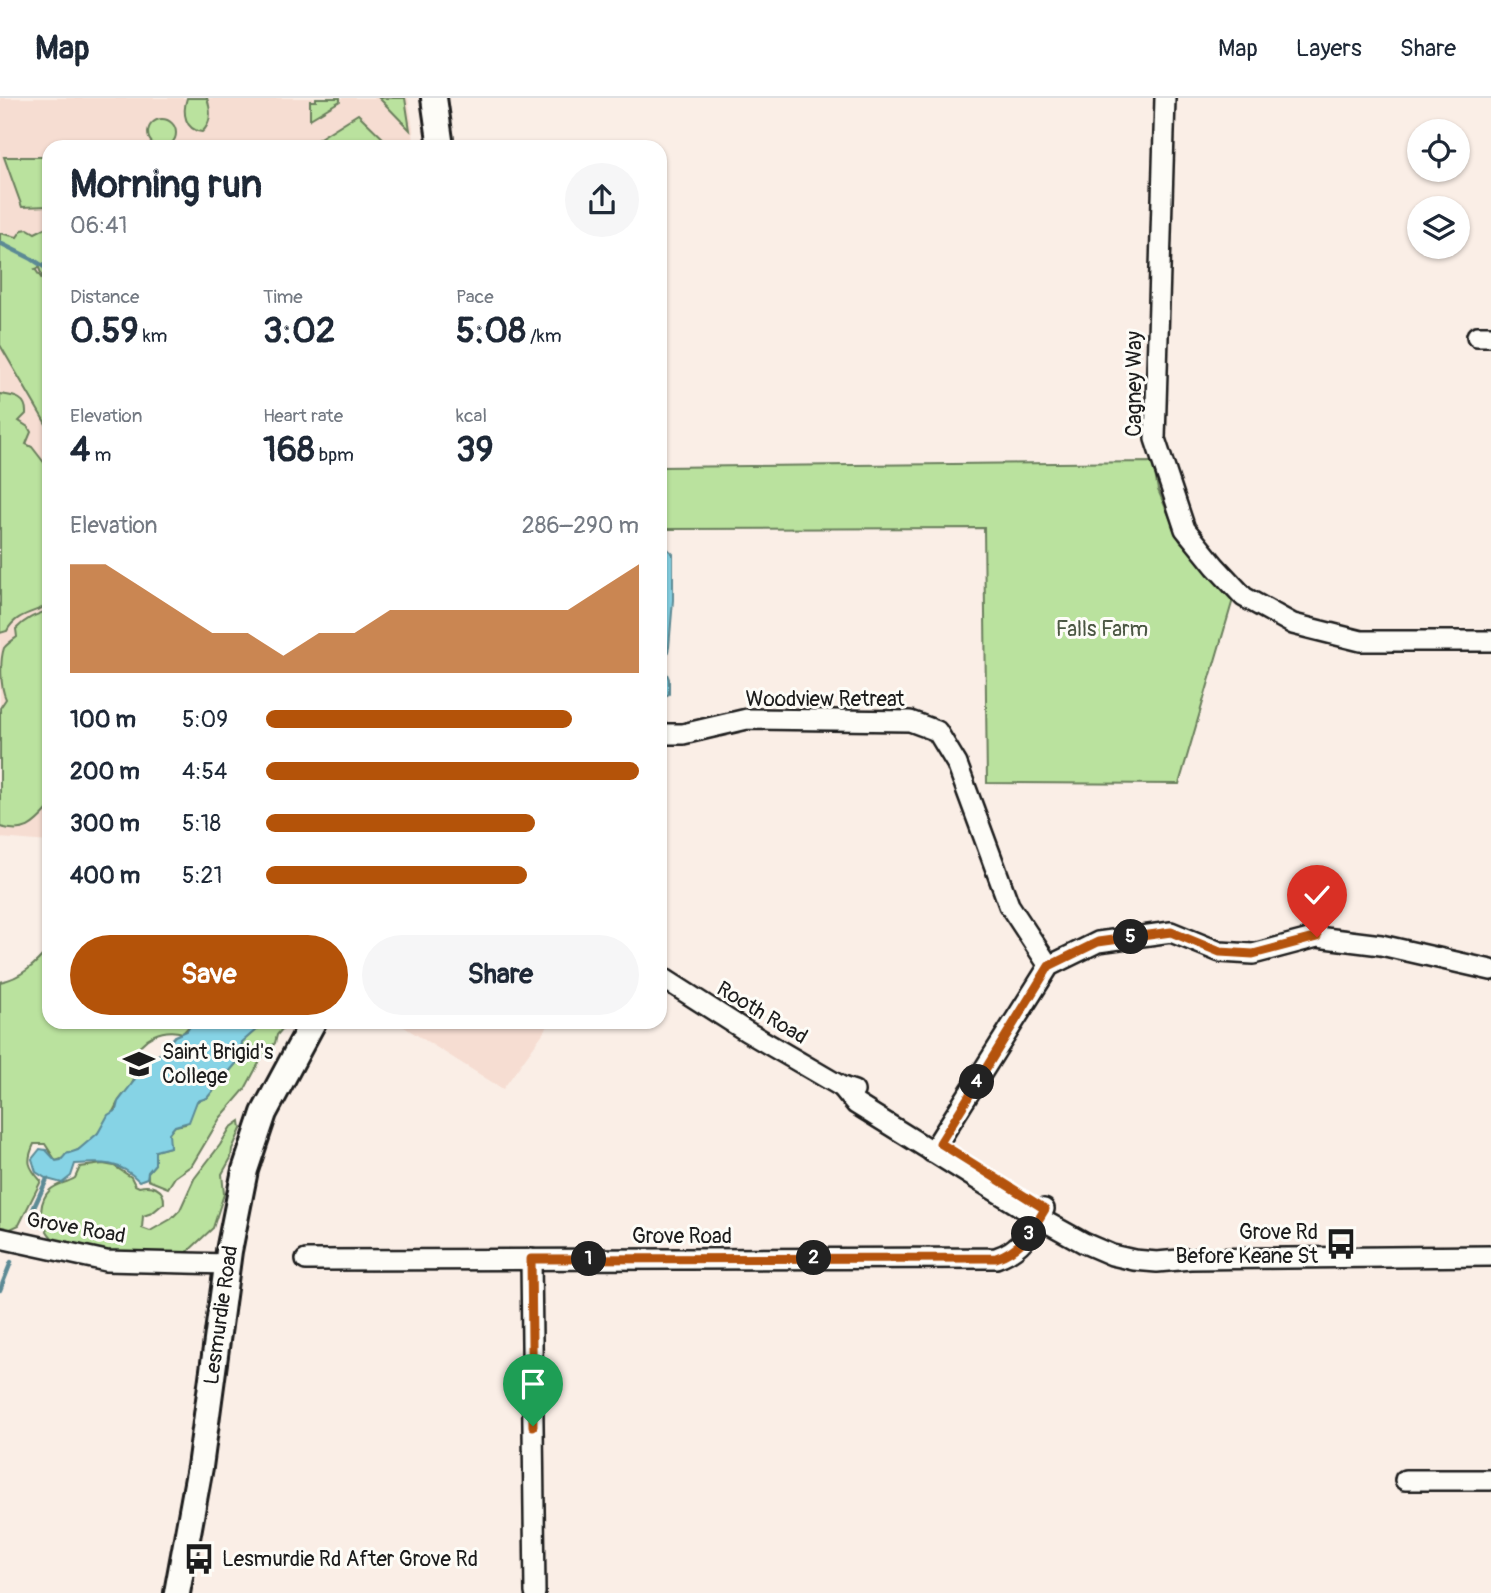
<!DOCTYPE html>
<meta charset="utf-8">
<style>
body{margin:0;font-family:Pangolin,sans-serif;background:#f6f6f7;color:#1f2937;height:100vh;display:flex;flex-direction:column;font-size:26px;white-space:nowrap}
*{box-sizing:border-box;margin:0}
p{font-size:23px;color:#747a83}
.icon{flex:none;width:38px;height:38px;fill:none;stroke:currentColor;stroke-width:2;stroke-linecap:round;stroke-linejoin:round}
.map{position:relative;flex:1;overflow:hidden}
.side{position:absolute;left:42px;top:42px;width:625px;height:889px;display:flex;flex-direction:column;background:#fff;border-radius:21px;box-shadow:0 2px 5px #0004}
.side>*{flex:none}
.buttons{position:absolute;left:1407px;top:21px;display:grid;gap:14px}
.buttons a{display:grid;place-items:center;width:63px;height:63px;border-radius:50%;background:#fff;box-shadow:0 2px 5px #0004;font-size:35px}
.pin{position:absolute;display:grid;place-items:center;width:60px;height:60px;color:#fff;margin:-72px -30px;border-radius:50% 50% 50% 0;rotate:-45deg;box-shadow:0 0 7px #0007}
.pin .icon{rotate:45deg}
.km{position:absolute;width:35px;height:35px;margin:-18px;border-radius:50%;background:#222;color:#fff;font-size:19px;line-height:35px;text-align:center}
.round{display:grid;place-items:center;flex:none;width:74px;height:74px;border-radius:37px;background:#f6f6f7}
.headline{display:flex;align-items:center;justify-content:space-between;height:119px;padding:0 28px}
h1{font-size:38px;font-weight:700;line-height:52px}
.metrics{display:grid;grid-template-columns:repeat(3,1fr);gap:10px;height:119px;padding:7px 28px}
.metrics div{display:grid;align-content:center}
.metrics b{font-size:35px;font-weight:700}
.metrics small{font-size:19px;font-weight:400}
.metrics p{font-size:19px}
.chart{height:196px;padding:14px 28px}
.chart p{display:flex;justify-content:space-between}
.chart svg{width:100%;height:126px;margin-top:7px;fill:#b45309;opacity:.7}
.button{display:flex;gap:14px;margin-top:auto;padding:14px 28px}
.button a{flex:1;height:80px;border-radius:42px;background:#b45309;color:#fff;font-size:28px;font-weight:700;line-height:80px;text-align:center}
.button a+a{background:#f6f6f7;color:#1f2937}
ul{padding:0 28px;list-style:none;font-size:23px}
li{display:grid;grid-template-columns:112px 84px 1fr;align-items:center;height:52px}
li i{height:18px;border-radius:9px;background:#b45309}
header{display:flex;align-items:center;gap:42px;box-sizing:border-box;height:98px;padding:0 35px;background:#fff;border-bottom:2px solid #e0e1e3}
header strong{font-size:33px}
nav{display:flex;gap:38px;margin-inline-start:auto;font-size:24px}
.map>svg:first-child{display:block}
.built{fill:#f6ddd2}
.green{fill:#bae29e;stroke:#6b7f5d;stroke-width:2}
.water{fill:#86d3e5;stroke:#5c8a95;stroke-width:2}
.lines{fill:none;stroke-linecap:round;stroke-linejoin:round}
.stream{stroke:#5c8a95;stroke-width:4.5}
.minor-casing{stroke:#1c1c1c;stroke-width:24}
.major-casing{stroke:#1c1c1c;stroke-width:30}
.minor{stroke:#fdfcf7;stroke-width:19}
.major{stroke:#fdfcf7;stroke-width:24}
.route-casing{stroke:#fff;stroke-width:14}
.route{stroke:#b45309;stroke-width:9}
.labels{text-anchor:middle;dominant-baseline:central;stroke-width:6;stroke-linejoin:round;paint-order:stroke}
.street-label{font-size:21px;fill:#1c1c1c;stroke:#fdfcf7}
.park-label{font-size:21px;fill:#4b5743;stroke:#fdfcf7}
.poi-label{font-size:21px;fill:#1c1c1c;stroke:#fdfcf7;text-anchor:start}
</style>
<header>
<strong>Map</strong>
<nav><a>Map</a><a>Layers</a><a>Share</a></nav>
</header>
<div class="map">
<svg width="1491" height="1495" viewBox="0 0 1491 1495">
<rect width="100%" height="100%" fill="#faeee6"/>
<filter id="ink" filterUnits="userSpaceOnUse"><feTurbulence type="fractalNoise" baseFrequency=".0143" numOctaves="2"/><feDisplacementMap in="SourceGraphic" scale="14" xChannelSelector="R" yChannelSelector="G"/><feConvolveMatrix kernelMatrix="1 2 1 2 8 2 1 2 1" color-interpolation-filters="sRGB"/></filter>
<g filter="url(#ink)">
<!-- built -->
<g class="built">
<path d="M0 0H408L413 30 414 49H49V744L0 740Z"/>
<path d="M396 924H551L503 991Z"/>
</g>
<!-- green -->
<g class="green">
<path d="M187 0H207C211 12 212 25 202 34 185 32 182 15 187 0Z"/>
<path d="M316 0H340V3L310 21V3H316Z"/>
<path d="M379 0H405L410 32Z"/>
<path d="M358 16 392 49H337L312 45Z"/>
<circle cx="162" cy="35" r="14"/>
<path d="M4 59H49V108L22 109Z"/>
<path d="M49 128V184L42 178 39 170 35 171 49 191V331L0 247V135L17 139 22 132 28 131 35 135Z"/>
<path d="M0 296C14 298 27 299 26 316L19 323 28 329 31 334 26 346 32 349 49 371V507C33 515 15 516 7 533L0 535Z"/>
<path d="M1153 364 1158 392 1180 443 1234 498 1179 686 987 685 984 430 660 431V369Z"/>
<path d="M49 512V710C33 728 25 736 0 729V610L6 601C0 589 0 562 4 550 7 546 13 542 17 539L16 531C26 520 36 517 49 512Z"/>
<path d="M49 850V924H193L183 935C164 929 140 939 135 959 133 967 135 974 134 981 132 990 122 996 118 1004 109 1023 89 1053 66 1056L64 1060 56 1063 45 1046H34C26 1063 28 1069 41 1083L19 1127 0 1136V884C21 880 36 866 49 850Z"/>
<path d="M260 924H288L277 937 275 945 261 961 245 991 220 1020 192 1067 175 1079 168 1090 148 1082V1074L155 1066V1053L170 1049 168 1037 175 1028 185 1026 197 1003 207 1000 239 962 242 944 257 931Z"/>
<path d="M240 1023 241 1031 232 1051 231 1060 222 1076 224 1096 213 1130 184 1157 152 1159 149 1154 142 1159 85 1156 81 1147C51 1157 28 1114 50 1092 56 1086 67 1085 75 1080L80 1069 103 1066 114 1068 131 1079 135 1087 139 1089C151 1086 165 1090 164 1105L152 1115 143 1118 142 1130 150 1133 171 1121 180 1112 194 1081 220 1047 230 1030Z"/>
</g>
<!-- water -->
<g class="water">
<path d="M660 444 673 456V502L669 549 664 569 669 581V596L660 601Z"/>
<path d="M193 924H260L257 931 242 944 239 962 207 1000 197 1003 189 1024 175 1028 169 1035 170 1049 155 1053V1066L148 1074 147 1080 139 1083C120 1063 102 1064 75 1066L71 1078 62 1085 47 1081 36 1074 32 1061 40 1051 46 1052 56 1063 61 1062 66 1056 78 1052 98 1035 108 1017 116 1012 118 1004 134 983 139 970 161 955 175 938 187 933Z"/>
</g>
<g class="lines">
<!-- stream -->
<g class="stream">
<path d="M0 145 32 161 49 172"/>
<path d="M30 1118 47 1081"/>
<path d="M0 1192 11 1164"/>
</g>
<defs>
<g id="minor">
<path d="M1165 0 1155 341 1185 431 1215 468 1244 499 1293 526 1361 543H1491"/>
<path d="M1477 238H1491"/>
<path d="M660 636H683L747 621 910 623 937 633 957 666 1009 807 1049 868"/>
<path d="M660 878 746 933 842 989 854 993"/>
<path d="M842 989 856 1006 1039 1120 1084 1145 1112 1157 1134 1162 1157 1164 1190 1161 1491 1158"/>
<path d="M932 1054 1049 868 1098 844 1171 834 1220 854 1253 856 1317 839 1381 847 1491 872"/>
<path d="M0 1140 106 1163 227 1166"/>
<path d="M531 1161 535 1495"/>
<path d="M306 1162 996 1160C1021 1152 1032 1133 1044 1111"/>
<path d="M1405 1382H1491"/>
</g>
<g id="major">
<path d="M434 0 441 49"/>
<path d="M177 1495 200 1369 229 1153 245 1072 264 1015 313 924"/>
</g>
</defs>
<!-- minor casing -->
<use href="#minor" class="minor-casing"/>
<!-- major casing -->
<use href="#major" class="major-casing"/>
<!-- minor -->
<use href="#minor" class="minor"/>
<!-- major -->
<use href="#major" class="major"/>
</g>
</g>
<g class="lines" filter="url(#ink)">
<defs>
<path id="route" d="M533 1328 531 1161 996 1160C1021 1152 1032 1133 1045 1111L940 1045 1049 868 1098 844 1171 834 1220 854 1253 856 1317 839"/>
</defs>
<!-- route casing -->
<use href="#route" class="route-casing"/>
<!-- route -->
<use href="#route" class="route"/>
</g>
<!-- icons -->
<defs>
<symbol id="school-bare" viewBox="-9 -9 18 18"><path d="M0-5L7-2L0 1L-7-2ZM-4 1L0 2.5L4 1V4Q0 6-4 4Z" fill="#1c1c1c" stroke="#fdfcf7" stroke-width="2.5" paint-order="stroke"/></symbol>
<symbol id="bus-bare" viewBox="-9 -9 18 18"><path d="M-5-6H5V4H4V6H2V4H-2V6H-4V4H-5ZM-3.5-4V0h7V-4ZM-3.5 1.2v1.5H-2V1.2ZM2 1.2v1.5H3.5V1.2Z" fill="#1c1c1c" stroke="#fdfcf7" stroke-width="2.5" paint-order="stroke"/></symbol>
</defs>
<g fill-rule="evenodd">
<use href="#school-bare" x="117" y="944" width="44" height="44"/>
<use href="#bus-bare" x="1319" y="1124" width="44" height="44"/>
<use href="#bus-bare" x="177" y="1439" width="44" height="44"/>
</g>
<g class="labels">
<!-- street labels -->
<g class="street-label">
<text transform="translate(1134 286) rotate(-90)">Cagney Way</text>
<text x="825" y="601">Woodview Retreat</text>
<text transform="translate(762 915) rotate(31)">Rooth Road</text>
<text transform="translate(76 1130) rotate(10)">Grove Road</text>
<text x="682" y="1138">Grove Road</text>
<text transform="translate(221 1217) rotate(-82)">Lesmurdie Road</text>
</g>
<!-- park labels -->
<g class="park-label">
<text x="1102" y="531">Falls Farm</text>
</g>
<!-- poi labels -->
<g class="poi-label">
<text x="162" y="954">Saint Brigid's<tspan x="162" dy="24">College</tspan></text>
<text x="1318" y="1134" text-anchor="end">Grove Rd<tspan x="1318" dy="24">Before Keane St</tspan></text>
<text x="222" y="1461">Lesmurdie Rd After Grove Rd</text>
</g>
</g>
</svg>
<div class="buttons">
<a><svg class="icon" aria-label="locate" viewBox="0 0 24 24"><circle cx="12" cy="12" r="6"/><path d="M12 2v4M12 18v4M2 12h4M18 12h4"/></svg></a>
<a><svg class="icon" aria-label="layers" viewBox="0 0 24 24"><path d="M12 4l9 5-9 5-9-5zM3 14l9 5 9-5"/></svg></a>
</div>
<div class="pin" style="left:533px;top:1328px;background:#1e9e55"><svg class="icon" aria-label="arrive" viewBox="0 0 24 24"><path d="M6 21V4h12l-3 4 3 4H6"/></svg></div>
<div class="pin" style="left:1317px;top:839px;background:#d93025"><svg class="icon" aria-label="check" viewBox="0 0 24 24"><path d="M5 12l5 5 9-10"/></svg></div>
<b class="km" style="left:589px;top:1161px">1</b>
<b class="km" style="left:814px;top:1160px">2</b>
<b class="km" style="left:1029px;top:1136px">3</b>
<b class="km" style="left:977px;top:984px">4</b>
<b class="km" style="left:1131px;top:839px">5</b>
<section class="side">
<div class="headline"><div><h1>Morning run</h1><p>06:41</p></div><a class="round"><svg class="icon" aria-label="share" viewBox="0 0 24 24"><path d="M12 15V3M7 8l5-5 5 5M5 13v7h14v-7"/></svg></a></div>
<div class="metrics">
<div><p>Distance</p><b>0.59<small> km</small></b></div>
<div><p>Time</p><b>3:02</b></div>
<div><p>Pace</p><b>5:08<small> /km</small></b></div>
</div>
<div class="metrics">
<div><p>Elevation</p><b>4<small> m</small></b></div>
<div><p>Heart rate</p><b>168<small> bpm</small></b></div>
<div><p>kcal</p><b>39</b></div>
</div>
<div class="chart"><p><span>Elevation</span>286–290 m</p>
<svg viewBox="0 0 160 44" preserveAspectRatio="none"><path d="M0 44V6L10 6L20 14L30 22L40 30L50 30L60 38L70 30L80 30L90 22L100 22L110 22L120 22L130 22L140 22L150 14L160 6V44z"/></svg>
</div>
<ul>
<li><b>100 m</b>5:09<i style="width:82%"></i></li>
<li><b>200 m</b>4:54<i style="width:100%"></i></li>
<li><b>300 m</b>5:18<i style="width:72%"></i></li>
<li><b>400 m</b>5:21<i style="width:70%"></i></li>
</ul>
<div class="button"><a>Save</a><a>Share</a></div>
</section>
</div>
